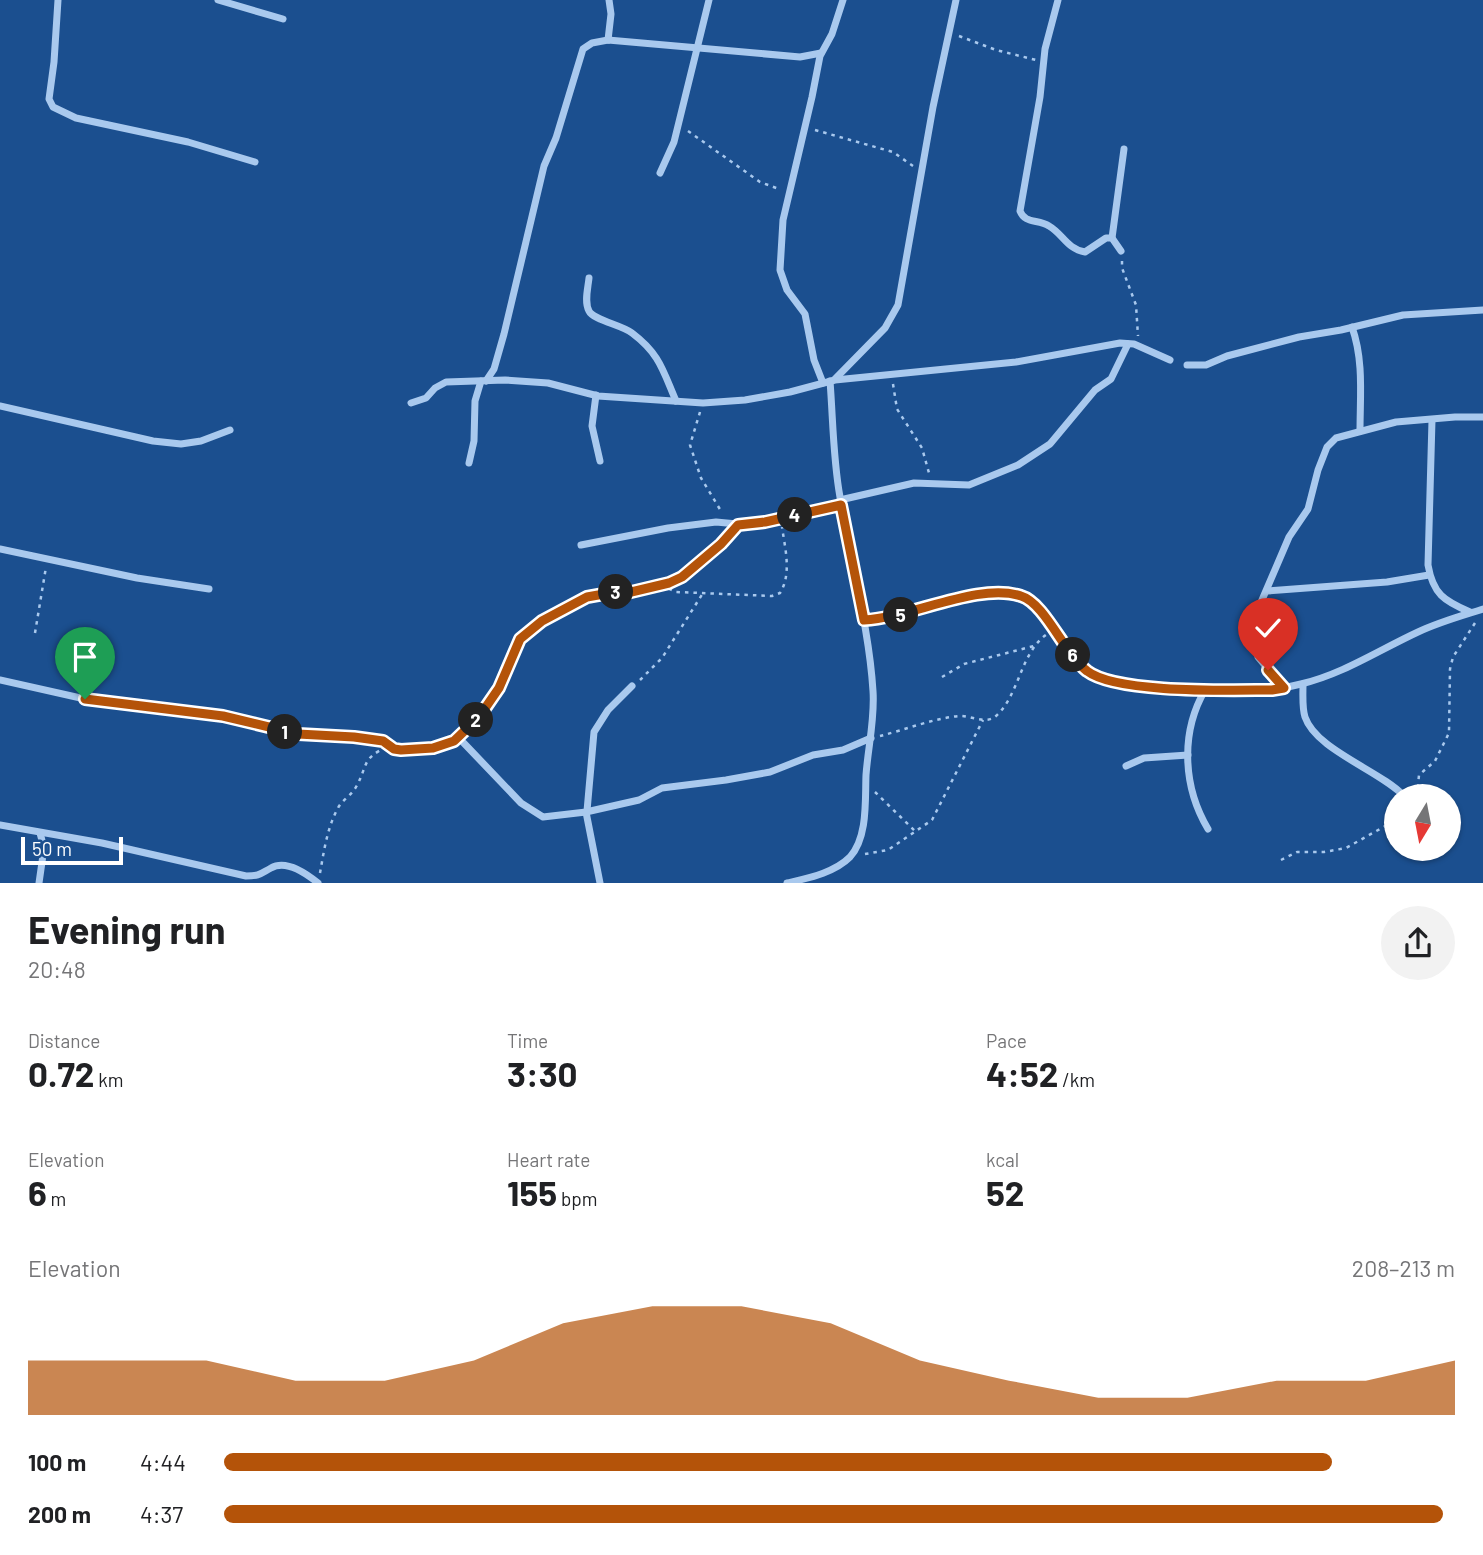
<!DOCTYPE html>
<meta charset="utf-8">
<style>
body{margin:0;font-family:Barlow,sans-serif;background:#f2f2f2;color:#202124;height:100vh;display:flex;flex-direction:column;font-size:26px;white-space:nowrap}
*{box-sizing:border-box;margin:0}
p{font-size:23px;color:#757577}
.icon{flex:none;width:38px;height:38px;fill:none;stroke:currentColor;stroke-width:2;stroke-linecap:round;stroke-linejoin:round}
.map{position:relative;height:883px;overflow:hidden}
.drawer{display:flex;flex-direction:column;background:#fff;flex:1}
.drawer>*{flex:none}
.needle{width:46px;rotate:190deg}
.controls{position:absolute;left:1384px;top:784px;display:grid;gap:14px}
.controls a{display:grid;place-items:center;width:77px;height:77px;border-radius:50%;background:#fff;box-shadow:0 2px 5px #0004;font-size:35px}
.scale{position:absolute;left:21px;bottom:18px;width:102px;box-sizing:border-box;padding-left:7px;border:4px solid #fff;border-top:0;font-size:19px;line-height:24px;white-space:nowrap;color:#fff;-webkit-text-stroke:5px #1b4f8f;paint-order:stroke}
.pin{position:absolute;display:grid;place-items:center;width:60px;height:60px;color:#fff;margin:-72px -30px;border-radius:50% 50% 50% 0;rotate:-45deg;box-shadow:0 0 7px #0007}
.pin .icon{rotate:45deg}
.km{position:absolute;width:35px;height:35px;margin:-18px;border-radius:50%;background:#222;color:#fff;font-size:19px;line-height:35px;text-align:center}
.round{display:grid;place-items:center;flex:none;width:74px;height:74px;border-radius:37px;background:#f2f2f2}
.headline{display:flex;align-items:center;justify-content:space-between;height:119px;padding:0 28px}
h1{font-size:38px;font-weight:700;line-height:52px}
.metrics{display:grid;grid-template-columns:repeat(3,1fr);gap:10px;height:119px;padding:7px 28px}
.metrics div{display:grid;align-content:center}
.metrics b{font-size:35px;font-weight:700}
.metrics small{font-size:19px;font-weight:400}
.metrics p{font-size:19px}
.chart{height:196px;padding:14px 28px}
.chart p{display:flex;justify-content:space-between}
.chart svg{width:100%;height:126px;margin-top:7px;fill:#b45309;opacity:.7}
ul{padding:0 28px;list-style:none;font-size:23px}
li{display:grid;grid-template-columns:112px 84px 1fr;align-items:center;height:52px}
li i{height:18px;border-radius:9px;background:#b45309}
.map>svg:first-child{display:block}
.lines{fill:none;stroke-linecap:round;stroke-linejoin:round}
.path{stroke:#a9c9ee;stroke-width:2.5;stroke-dasharray:3.5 5;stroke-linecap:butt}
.street{stroke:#a9c9ee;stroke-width:7}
.route-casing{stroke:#fff;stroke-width:14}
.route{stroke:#b45309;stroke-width:9}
</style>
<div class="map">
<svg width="1483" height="883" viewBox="0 0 1483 883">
<rect width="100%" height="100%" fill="#1b4f8f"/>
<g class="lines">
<!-- path -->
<g class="path">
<path d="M959 36 996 50 1036 60"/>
<path d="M815 130 893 152 913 166"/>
<path d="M688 131 760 182 779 189"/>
<path d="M1122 261V268L1136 305 1138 336"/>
<path d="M893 384 897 409 922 448 929 473"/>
<path d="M700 412 690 445 701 478 721 511"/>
<path d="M661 585 676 592 772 596 780 593C792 574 785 548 782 527"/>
<path d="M35 633 46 567"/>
<path d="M942 677 964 664 1034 646"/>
<path d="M640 680 662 658 703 593"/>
<path d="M466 730 489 703 499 688 520 639 542 621 587 597 615 592 627 593 669 583 682 577 730 533"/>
<path d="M880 736C904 730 935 718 959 716 970 715 986 725 996 716 1020 694 1020 653 1047 634"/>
<path d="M380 741 401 750 433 748 450 742"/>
<path d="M875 792 915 831"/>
<path d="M1417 796 1419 775 1435 761 1449 733 1450 669 1453 657 1475 623"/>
<path d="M865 854 888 850 932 820 983 720"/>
<path d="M1281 860 1297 852H1324L1346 848 1396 820"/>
<path d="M320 873C324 851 327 828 338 808 342 800 351 796 356 787 369 764 360 760 388 746"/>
</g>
<!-- street -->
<g class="street">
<path d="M58 0 54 62 49 99 53 107 76 118 188 142 255 162"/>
<path d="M218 0 283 19"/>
<path d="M1058 0 1045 49 1040 97 1020 211C1025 224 1038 219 1049 226 1063 234 1067 249 1085 252L1106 238H1112L1121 251"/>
<path d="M608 40 611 14 609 0"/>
<path d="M660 173 674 142 709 0"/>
<path d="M1112 238 1124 149"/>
<path d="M589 278C588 288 584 302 589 311 593 320 622 325 632 333 660 354 663 371 676 401"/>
<path d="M1352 327C1364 361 1360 396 1360 431"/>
<path d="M1187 365H1206L1227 356 1299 337 1341 330 1403 315 1483 310"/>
<path d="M835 379 885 328 898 305 933 107 956 0"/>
<path d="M486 381 494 369 504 334 544 166 556 138 583 49 592 43 608 40 800 57 821 53"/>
<path d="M823 383 814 360 805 314 787 290 780 270 783 220 812 97 820 56 832 34 843 0"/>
<path d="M596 395 592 426 600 461"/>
<path d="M411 403 426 398 435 388 446 382 505 380 548 383 598 396 703 403 745 400 790 392 835 380 1016 362 1120 343 1134 344 1170 360"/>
<path d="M0 406 153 441 181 444 201 441 230 430"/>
<path d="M1432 420 1428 565C1433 594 1444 601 1470 612"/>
<path d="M469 463 474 441 475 401 481 381"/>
<path d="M840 500 914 483 969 485 1018 465 1050 444 1095 390 1111 379 1128 344"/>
<path d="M581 545 668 528 716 522 748 525 841 505"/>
<path d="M0 549 137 578 209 589"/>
<path d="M1267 591 1387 582 1429 575"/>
<path d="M864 620C913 618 960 588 1010 594 1053 599 1059 660 1095 676 1117 685 1145 686 1169 688 1211 693 1260 695 1301 684 1343 674 1379 650 1418 632 1439 622 1461 616 1483 609"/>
<path d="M0 680 85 699 223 716 298 734 370 739"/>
<path d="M1303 684C1303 695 1302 708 1305 717 1316 750 1381 771 1404 796"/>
<path d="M1284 688 1258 657 1253 633 1256 614 1289 537 1308 509 1318 470 1327 447 1336 438 1396 422 1455 417H1483"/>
<path d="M1205 690C1180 733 1183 787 1208 829"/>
<path d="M458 737 521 803 543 817 586 812 639 800 662 788 726 780 770 772 813 755 843 750 871 738"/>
<path d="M1126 766 1144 758 1188 755"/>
<path d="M587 811 594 732 608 710 632 686"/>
<path d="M586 812 600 883"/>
<path d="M0 825 102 843 246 876C260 876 260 874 271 868 286 859 307 874 318 883"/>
<path d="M39 883 44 848 40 833"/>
<path d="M787 883C808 878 834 873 850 857 868 837 865 800 866 775 868 747 875 719 873 691 869 626 850 561 840 497 833 459 833 419 830 381"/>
</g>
</g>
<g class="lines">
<defs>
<path id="route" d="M85 699 223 716 298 734 354 737 383 741 394 749 401 750 433 748 454 741 479 717 499 688 520 639 542 621 587 597 615 592 627 593 669 583 682 577 721 544 738 525 765 522 841 505 864 620C911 618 978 582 1021 596 1045 603 1065 655 1087 671 1117 694 1233 690 1272 690L1284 688 1268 670"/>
</defs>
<!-- route casing -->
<use href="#route" class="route-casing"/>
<!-- route -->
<use href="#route" class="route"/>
</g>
</svg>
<div class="controls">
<a><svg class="needle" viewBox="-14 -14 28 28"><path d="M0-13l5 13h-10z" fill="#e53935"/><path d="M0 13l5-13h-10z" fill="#757577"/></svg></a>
</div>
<div class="scale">50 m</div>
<div class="pin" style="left:85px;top:699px;background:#1e9e55"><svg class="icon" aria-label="arrive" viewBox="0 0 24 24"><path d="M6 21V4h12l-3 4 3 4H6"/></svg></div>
<div class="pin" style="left:1268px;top:670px;background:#d93025"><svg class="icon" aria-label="check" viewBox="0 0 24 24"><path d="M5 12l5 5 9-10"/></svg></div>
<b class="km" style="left:285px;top:732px">1</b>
<b class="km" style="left:476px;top:720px">2</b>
<b class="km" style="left:616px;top:592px">3</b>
<b class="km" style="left:795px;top:515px">4</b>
<b class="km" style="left:901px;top:615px">5</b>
<b class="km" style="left:1073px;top:655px">6</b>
</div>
<section class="drawer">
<div class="headline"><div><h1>Evening run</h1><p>20:48</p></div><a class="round"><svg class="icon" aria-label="share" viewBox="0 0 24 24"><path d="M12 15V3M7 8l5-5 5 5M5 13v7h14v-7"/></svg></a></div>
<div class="metrics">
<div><p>Distance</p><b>0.72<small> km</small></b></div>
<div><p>Time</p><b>3:30</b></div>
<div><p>Pace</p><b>4:52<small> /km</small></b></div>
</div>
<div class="metrics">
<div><p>Elevation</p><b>6<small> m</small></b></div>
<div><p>Heart rate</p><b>155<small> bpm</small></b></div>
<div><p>kcal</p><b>52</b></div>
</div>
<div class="chart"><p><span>Elevation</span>208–213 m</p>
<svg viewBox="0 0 160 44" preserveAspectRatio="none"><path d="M0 44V25L10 25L20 25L30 32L40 32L50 25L60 12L70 6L80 6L90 12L100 25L110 32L120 38L130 38L140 32L150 32L160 25V44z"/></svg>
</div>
<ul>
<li><b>100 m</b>4:44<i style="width:90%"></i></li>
<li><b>200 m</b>4:37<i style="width:99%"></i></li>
</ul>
</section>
